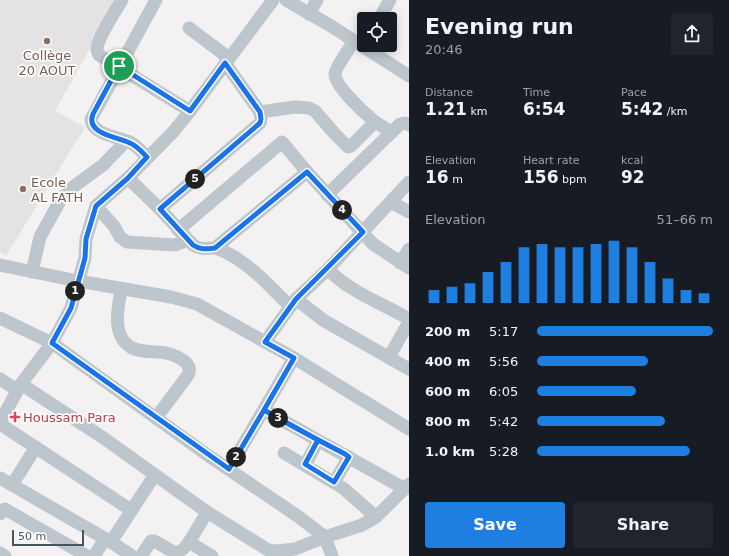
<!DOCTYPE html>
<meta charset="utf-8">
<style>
body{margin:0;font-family:"DejaVu Sans",sans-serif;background:#20242c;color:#f1f3f6;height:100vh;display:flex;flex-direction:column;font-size:15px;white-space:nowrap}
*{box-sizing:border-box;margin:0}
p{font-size:13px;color:#9ea1a6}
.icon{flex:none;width:22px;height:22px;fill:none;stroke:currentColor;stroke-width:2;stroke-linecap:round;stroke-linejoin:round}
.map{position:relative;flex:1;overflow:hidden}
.sheet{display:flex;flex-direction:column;background:#171b24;width:320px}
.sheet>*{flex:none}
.fabs{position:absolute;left:357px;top:12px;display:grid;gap:8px}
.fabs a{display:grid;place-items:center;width:40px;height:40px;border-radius:4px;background:#171b24;box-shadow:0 2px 10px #0003;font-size:20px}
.scale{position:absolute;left:12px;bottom:10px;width:72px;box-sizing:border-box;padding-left:4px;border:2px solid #49555e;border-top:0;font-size:11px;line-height:14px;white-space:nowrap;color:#49555e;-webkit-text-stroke:3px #fff;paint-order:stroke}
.pin{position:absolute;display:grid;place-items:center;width:34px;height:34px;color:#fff;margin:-17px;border:2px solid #fff;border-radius:50%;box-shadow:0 1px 4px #0007}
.km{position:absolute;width:20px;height:20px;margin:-10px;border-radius:50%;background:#222;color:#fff;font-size:11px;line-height:20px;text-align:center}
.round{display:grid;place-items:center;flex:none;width:42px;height:42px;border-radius:4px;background:#20242c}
.summary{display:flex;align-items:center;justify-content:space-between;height:68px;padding:0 16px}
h1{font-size:22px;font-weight:800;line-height:30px}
.metrics{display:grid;grid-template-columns:repeat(3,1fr);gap:6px;height:68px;padding:4px 16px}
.metrics div{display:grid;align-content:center}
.metrics b{font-size:17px;font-weight:800}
.metrics small{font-size:11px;font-weight:400}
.metrics p{font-size:11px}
.chart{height:112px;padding:8px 16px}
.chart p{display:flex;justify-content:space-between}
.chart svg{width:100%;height:72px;margin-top:4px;stroke:#1e7fe0;stroke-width:6}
.cta{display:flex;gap:8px;margin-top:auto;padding:8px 16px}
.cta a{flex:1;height:46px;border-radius:4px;background:#1e7fe0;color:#fff;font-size:16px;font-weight:800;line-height:46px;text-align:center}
.cta a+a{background:#20242c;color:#f1f3f6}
ul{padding:0 16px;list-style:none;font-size:13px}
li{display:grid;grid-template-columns:64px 48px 1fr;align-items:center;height:30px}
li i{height:10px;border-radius:5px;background:#1e7fe0}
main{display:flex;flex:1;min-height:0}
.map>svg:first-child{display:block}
.education{fill:#e4e2e3}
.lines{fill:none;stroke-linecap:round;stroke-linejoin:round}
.minor{stroke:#bdc6cd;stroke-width:13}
.route-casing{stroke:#fff;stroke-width:8}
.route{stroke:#1a73e8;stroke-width:5}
.education-dot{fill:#8d6e63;stroke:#fff;stroke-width:1.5}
.health-dot{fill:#e0444e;stroke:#fff;stroke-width:1.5}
.labels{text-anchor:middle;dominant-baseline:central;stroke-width:3.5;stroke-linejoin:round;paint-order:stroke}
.education-label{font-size:13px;fill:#785e54;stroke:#fff}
.health-label{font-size:13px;fill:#be3a42;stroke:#fff;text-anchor:start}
</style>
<main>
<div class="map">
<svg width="409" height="556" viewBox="0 0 409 556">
<rect width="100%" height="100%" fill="#f3f1f1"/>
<!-- education -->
<path class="education" d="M0 0H117L55 111 85 127 6 256 0 252Z"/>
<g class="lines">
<!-- minor -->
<g class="minor">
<path d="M122 0C116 10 97 39 97 49 97 52 98 52 99 55L190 111"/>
<path d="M286 0 331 26 409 76"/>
<path d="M309 14 317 0"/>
<path d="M379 19 390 0"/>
<path d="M189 28 229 58"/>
<path d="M354 41C350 48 336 66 335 74 335 86 363 112 373 120 378 124 385 128 391 132"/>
<path d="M260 112 295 107 309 108 315 111 334 133 348 147 351 146 375 122"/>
<path d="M147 157C142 152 137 146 130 142 119 137 92 135 91 119L156 0"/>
<path d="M128 178 160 209 193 245C201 250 205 248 214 248 219 248 226 253 231 255 254 268 271 288 290 306"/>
<path d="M327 195 400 124 405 123 409 125"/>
<path d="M391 202 409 212"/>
<path d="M96 206 114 226 120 237 127 242 175 245 188 240"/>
<path d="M160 209 260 123 261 119 260 112 225 63"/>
<path d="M178 230 282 142 307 172 373 244 409 268"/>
<path d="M215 248 307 172"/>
<path d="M400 263 409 249"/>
<path d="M0 265 78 281 171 297 197 304 294 358 409 429"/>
<path d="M328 269C349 292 382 303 409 319"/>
<path d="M32 272 40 237 61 199 73 187 103 165 126 141"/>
<path d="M296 299 323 320 409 369"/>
<path d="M0 318 52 343 156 418 188 375C195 363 175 355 166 353 155 351 143 353 132 348 129 346 125 343 123 340 113 325 119 305 121 289"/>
<path d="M265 342 296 299 328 269 409 182"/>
<path d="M389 357 409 322"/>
<path d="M0 379 17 390"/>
<path d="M21 384 105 439 207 512 268 550 277 551 295 549 325 537 362 525 376 517 409 484"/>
<path d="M264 410 405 489"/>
<path d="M156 418 206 454 299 517 325 537 332 556"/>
<path d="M0 422 21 384 52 343 71 308 85 258 86 239 96 206 128 178 174 131 190 111 273 0"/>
<path d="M0 424 131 510"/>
<path d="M284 453 343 488 376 517"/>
<path d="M305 465 318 441"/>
<path d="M229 469 294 358"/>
<path d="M0 478 111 542 132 556"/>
<path d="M334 482 349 457"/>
<path d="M12 485 36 447"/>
<path d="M0 514 2 511 5 509 10 512 87 556"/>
<path d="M111 542 154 476"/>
<path d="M189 542 212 556"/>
<path d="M0 553 5 556"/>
<path d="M94 556 105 539"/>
<path d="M141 556 151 541H154C159 543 173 553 177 552 186 552 202 520 207 512"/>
</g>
</g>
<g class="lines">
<defs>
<path id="route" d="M119 66 93 114C85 134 118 137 130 143 137 146 142 152 147 157L128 178 96 206 86 239 85 258 71 308 52 343 229 469 264 410 318 440 305 464 334 482 349 457 345 454C318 440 291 426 264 410L294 358 265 342 296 299 363 232 307 172 215 248C206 249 200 250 193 245L160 209 260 123 261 119 260 112 225 63 190 111 119 66"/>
</defs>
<!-- route casing -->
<use href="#route" class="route-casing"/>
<!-- route -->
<use href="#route" class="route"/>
</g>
<!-- markers -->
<g class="education-dot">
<circle cx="47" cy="41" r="4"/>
<circle cx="23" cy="189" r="4"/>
</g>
<path class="health-dot" d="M13 411h4v4h4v4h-4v4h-4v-4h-4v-4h4z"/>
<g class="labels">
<!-- education labels -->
<g class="education-label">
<text x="47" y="55">Collège<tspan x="47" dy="15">20 AOUT</tspan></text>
<text x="31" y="182" text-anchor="start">Ecole<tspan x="31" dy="15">AL FATH</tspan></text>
</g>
<!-- health labels -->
<g class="health-label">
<text x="23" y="417">Houssam Para</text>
</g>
</g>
</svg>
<div class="fabs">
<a><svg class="icon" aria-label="locate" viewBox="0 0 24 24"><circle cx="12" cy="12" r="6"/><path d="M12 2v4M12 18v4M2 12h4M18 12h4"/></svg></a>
</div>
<div class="scale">50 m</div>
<div class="pin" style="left:119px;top:66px;background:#1e9e55"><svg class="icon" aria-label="arrive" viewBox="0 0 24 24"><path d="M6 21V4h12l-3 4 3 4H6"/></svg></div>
<b class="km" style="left:75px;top:291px">1</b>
<b class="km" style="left:236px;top:457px">2</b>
<b class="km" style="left:278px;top:418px">3</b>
<b class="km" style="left:342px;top:210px">4</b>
<b class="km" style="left:195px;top:179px">5</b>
</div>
<section class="sheet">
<div class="summary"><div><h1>Evening run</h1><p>20:46</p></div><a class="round"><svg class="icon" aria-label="share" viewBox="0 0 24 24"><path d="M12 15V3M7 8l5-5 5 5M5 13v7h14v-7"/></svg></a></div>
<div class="metrics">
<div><p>Distance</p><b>1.21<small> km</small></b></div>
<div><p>Time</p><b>6:54</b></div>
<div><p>Pace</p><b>5:42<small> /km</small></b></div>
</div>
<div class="metrics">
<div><p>Elevation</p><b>16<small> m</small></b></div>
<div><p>Heart rate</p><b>156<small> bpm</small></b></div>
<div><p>kcal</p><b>92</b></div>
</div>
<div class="chart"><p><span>Elevation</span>51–66 m</p>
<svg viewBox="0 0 160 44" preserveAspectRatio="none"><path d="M5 44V36M15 44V34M25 44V32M35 44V25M45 44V19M55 44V10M65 44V8M75 44V10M85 44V10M95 44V8M105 44V6M115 44V10M125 44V19M135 44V29M145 44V36M155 44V38"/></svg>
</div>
<ul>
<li><b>200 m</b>5:17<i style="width:100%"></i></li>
<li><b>400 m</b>5:56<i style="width:63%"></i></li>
<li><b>600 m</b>6:05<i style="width:56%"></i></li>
<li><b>800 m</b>5:42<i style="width:73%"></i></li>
<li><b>1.0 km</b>5:28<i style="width:87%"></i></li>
</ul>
<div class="cta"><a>Save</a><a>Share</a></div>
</section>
</main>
